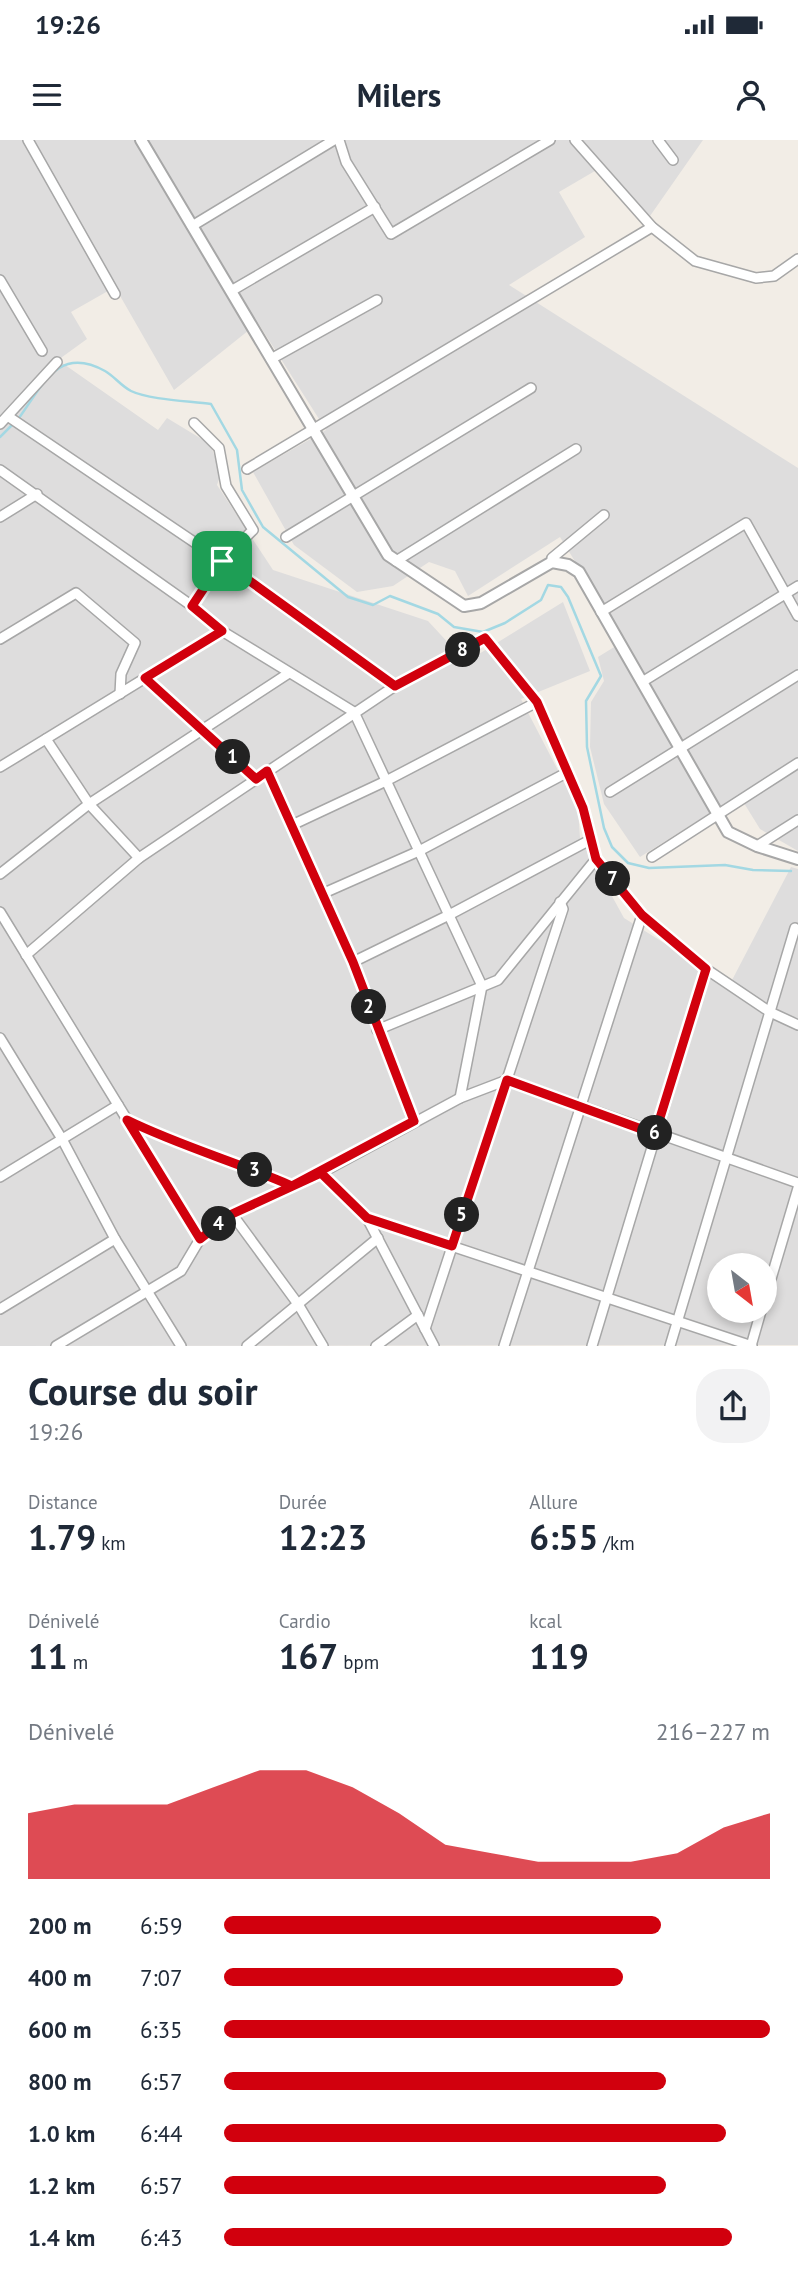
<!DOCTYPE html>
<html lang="fr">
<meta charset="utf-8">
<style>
body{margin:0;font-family:"PT Sans",sans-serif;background:#f2f2f3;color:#1f2937;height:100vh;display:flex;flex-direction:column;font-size:26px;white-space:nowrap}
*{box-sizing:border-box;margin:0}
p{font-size:23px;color:#747a83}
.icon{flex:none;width:38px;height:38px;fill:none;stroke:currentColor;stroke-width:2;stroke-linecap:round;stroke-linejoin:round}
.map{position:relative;height:1206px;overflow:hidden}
.drawer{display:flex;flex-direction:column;background:#fff;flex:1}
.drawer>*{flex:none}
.needle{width:46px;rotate:149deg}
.fabs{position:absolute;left:707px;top:1113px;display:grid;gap:14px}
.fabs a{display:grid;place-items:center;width:70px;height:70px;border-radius:50%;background:#fff;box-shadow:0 4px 10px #0003;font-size:35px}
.pin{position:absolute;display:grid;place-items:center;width:60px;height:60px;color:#fff;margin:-30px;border-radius:14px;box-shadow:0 4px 10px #0006}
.km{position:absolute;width:35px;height:35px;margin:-18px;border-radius:50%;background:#222;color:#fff;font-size:19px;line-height:35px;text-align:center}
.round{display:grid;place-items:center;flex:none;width:74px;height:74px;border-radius:28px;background:#f2f2f3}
.head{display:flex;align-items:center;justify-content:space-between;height:119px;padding:0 28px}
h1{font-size:38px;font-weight:600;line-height:52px}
.stats{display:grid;grid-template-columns:repeat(3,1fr);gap:10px;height:119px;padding:7px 28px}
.stats div{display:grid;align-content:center}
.stats b{font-size:35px;font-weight:600}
.stats small{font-size:19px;font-weight:400}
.stats p{font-size:19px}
.chart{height:196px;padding:14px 28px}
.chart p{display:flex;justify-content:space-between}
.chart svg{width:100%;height:126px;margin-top:7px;fill:#d1000d;opacity:.7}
ul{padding:0 28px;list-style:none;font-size:23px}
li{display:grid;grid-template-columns:112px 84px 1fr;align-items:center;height:52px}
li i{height:18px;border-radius:9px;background:#d1000d}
.status{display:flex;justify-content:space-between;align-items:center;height:49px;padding:0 35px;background:#fff;direction:ltr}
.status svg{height:19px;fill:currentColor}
header{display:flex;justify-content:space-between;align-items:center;height:91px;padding:0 28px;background:#fff;font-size:32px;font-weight:600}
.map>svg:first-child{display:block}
.residential{fill:#dedddd;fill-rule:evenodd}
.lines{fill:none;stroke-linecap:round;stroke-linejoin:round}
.stream{stroke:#a3d8e3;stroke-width:2.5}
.minor-casing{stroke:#a7a7a7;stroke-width:12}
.tertiary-casing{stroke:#a7a7a7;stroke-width:14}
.minor{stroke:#fff;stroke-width:9}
.tertiary{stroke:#fff;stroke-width:10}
.route-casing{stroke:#fff;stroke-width:14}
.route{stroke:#d1000d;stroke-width:9}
</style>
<div class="status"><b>19:26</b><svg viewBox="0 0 49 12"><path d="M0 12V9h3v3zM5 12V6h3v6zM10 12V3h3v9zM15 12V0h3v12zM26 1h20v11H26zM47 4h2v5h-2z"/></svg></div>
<header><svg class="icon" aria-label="menu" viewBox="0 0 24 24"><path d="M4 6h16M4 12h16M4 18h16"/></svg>Milers<svg class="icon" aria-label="person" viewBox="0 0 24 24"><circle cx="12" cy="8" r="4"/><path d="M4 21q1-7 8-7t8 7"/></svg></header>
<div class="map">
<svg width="798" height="1206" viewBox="0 0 798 1206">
<rect width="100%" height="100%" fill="#f2ede6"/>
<!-- residential -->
<path class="residential" d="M0 0H703L650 76 600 28 559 52 585 97 509 145 798 328V711L760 689 739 655 640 717 604 664 590 607 591 562 604 541 598 517 624 501 560 397 468 456 455 431 429 422 393 446 357 452 294 405 253 332 326 290 258 183 174 250 115 147 71 172 87 199 58 220 158 290 167 278 210 304 221 333 217 345 273 430 428 481 466 522 563 462 590 531 521 559 578 669 580 698 624 778 730 844 791 727 798 729V1205L0 1206ZM719 1125H765V1171H719Z"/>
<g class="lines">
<!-- stream -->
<g class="stream">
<path d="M19 278C43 245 58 205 105 231 114 236 121 246 131 251 150 260 190 261 211 264L237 310 242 350 263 387 348 457 373 465 390 456 438 474 454 487 483 492 505 483 541 460 548 445 561 447 568 457 601 536 586 561 587 607 604 688 612 707 628 723 649 728 725 725 753 730 791 731"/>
<path d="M0 297 13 284"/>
</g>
<defs>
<g id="minor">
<path d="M28 0 115 154"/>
<path d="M339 0 346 22 391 94 550 0"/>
<path d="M575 0 652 87 695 121 756 138 774 136 798 119"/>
<path d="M658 0 673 20"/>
<path d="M192 86 334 0"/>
<path d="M0 140 42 211"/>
<path d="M231 151 375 67"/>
<path d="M271 219 377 160"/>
<path d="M9 277 222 421 395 546"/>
<path d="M0 284 57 222"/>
<path d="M247 329 652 87"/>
<path d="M0 330 192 466 222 491 354 572 482 846 460 958"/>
<path d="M0 377 37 354"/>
<path d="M286 397 531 248"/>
<path d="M396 421 576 309"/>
<path d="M552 422V418L604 375"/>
<path d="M192 466 222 421 253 390 226 346 219 308 194 283"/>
<path d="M601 472 746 383 798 476"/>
<path d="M0 499 76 453 135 503 121 534 120 554"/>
<path d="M145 539 256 639"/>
<path d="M642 542 798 446"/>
<path d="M46 599 89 664 139 718"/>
<path d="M0 627 222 491"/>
<path d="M267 631 353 822 413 981"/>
<path d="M610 652 798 535"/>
<path d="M292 685 386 641 537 562"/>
<path d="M757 706 798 680"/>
<path d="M652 717 798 623"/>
<path d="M0 734 89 664 289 533"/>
<path d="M324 753 419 711 568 632"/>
<path d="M0 772 200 1099"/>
<path d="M26 815 139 718 395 546 485 498 537 562 583 668 596 719 642 775 706 829 770 872 798 885"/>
<path d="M353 822 449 775 590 700"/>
<path d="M377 890 498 840 596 719"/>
<path d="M0 898 62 999 115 1099 181 1206"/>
<path d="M128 981C181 1006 238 1023 292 1046"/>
<path d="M321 1033 367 1078 434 1206"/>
<path d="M0 1037 118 965"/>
<path d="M232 1074 298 1164 323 1206"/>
<path d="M367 1078 752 1206"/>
<path d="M765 1159 798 1048"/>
<path d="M0 1169 115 1099"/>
<path d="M425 1189 563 769 560 762"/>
<path d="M56 1206 181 1131 200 1099 232 1074 321 1033 460 958 507 940 798 1043"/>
<path d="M247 1206 378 1098"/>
<path d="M376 1206 418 1175"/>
<path d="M504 1206 642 775"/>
<path d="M592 1206 706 829"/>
<path d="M670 1206 795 788"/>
<path d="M751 1206 761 1171"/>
</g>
<path id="tertiary" d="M141 0 388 415 464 466 481 463 552 422 568 425 579 432 728 692 757 706 798 719"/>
</defs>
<!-- minor casing -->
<use href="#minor" class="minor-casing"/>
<!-- tertiary casing -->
<use href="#tertiary" class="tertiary-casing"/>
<!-- minor -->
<use href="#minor" class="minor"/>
<!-- tertiary -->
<use href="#tertiary" class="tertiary"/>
</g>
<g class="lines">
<defs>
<path id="route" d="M222 421 192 466 222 491 145 538 256 639 267 631 353 822 414 981 292 1046C237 1022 180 1006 127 980L200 1099 232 1074 321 1033 367 1078 452 1106 507 940 655 994 706 829 642 775 596 719 583 668 537 562 485 498 395 546 222 421"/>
</defs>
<!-- route casing -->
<use href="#route" class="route-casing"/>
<!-- route -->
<use href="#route" class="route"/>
</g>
</svg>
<div class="fabs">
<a><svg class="needle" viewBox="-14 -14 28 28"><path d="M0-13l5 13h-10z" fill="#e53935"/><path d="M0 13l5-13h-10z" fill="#747a83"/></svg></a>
</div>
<div class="pin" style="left:222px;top:421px;background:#1e9e55"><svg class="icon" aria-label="arrive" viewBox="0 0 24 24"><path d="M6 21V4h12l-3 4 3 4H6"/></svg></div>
<b class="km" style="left:233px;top:617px">1</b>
<b class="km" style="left:369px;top:867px">2</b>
<b class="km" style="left:255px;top:1030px">3</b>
<b class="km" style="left:219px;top:1084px">4</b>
<b class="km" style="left:462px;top:1075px">5</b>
<b class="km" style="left:655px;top:993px">6</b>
<b class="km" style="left:613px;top:739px">7</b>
<b class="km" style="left:463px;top:510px">8</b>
</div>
<section class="drawer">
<div class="head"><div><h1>Course du soir</h1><p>19:26</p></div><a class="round"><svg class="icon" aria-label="share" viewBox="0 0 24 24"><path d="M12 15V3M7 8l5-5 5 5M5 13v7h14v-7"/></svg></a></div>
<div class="stats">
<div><p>Distance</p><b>1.79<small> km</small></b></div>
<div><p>Durée</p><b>12:23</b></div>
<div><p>Allure</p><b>6:55<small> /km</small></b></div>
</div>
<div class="stats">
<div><p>Dénivelé</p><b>11<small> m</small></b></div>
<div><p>Cardio</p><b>167<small> bpm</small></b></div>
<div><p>kcal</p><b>119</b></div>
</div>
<div class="chart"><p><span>Dénivelé</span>216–227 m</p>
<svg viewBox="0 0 160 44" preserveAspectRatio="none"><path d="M0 44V21L10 18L20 18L30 18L40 12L50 6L60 6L70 12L80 21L90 32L100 35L110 38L120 38L130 38L140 35L150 26L160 21V44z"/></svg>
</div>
<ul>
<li><b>200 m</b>6:59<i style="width:80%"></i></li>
<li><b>400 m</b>7:07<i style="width:73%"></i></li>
<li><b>600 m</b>6:35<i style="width:100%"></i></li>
<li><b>800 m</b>6:57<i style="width:81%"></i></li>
<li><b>1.0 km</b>6:44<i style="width:92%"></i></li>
<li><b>1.2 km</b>6:57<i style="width:81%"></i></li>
<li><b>1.4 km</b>6:43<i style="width:93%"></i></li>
</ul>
</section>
